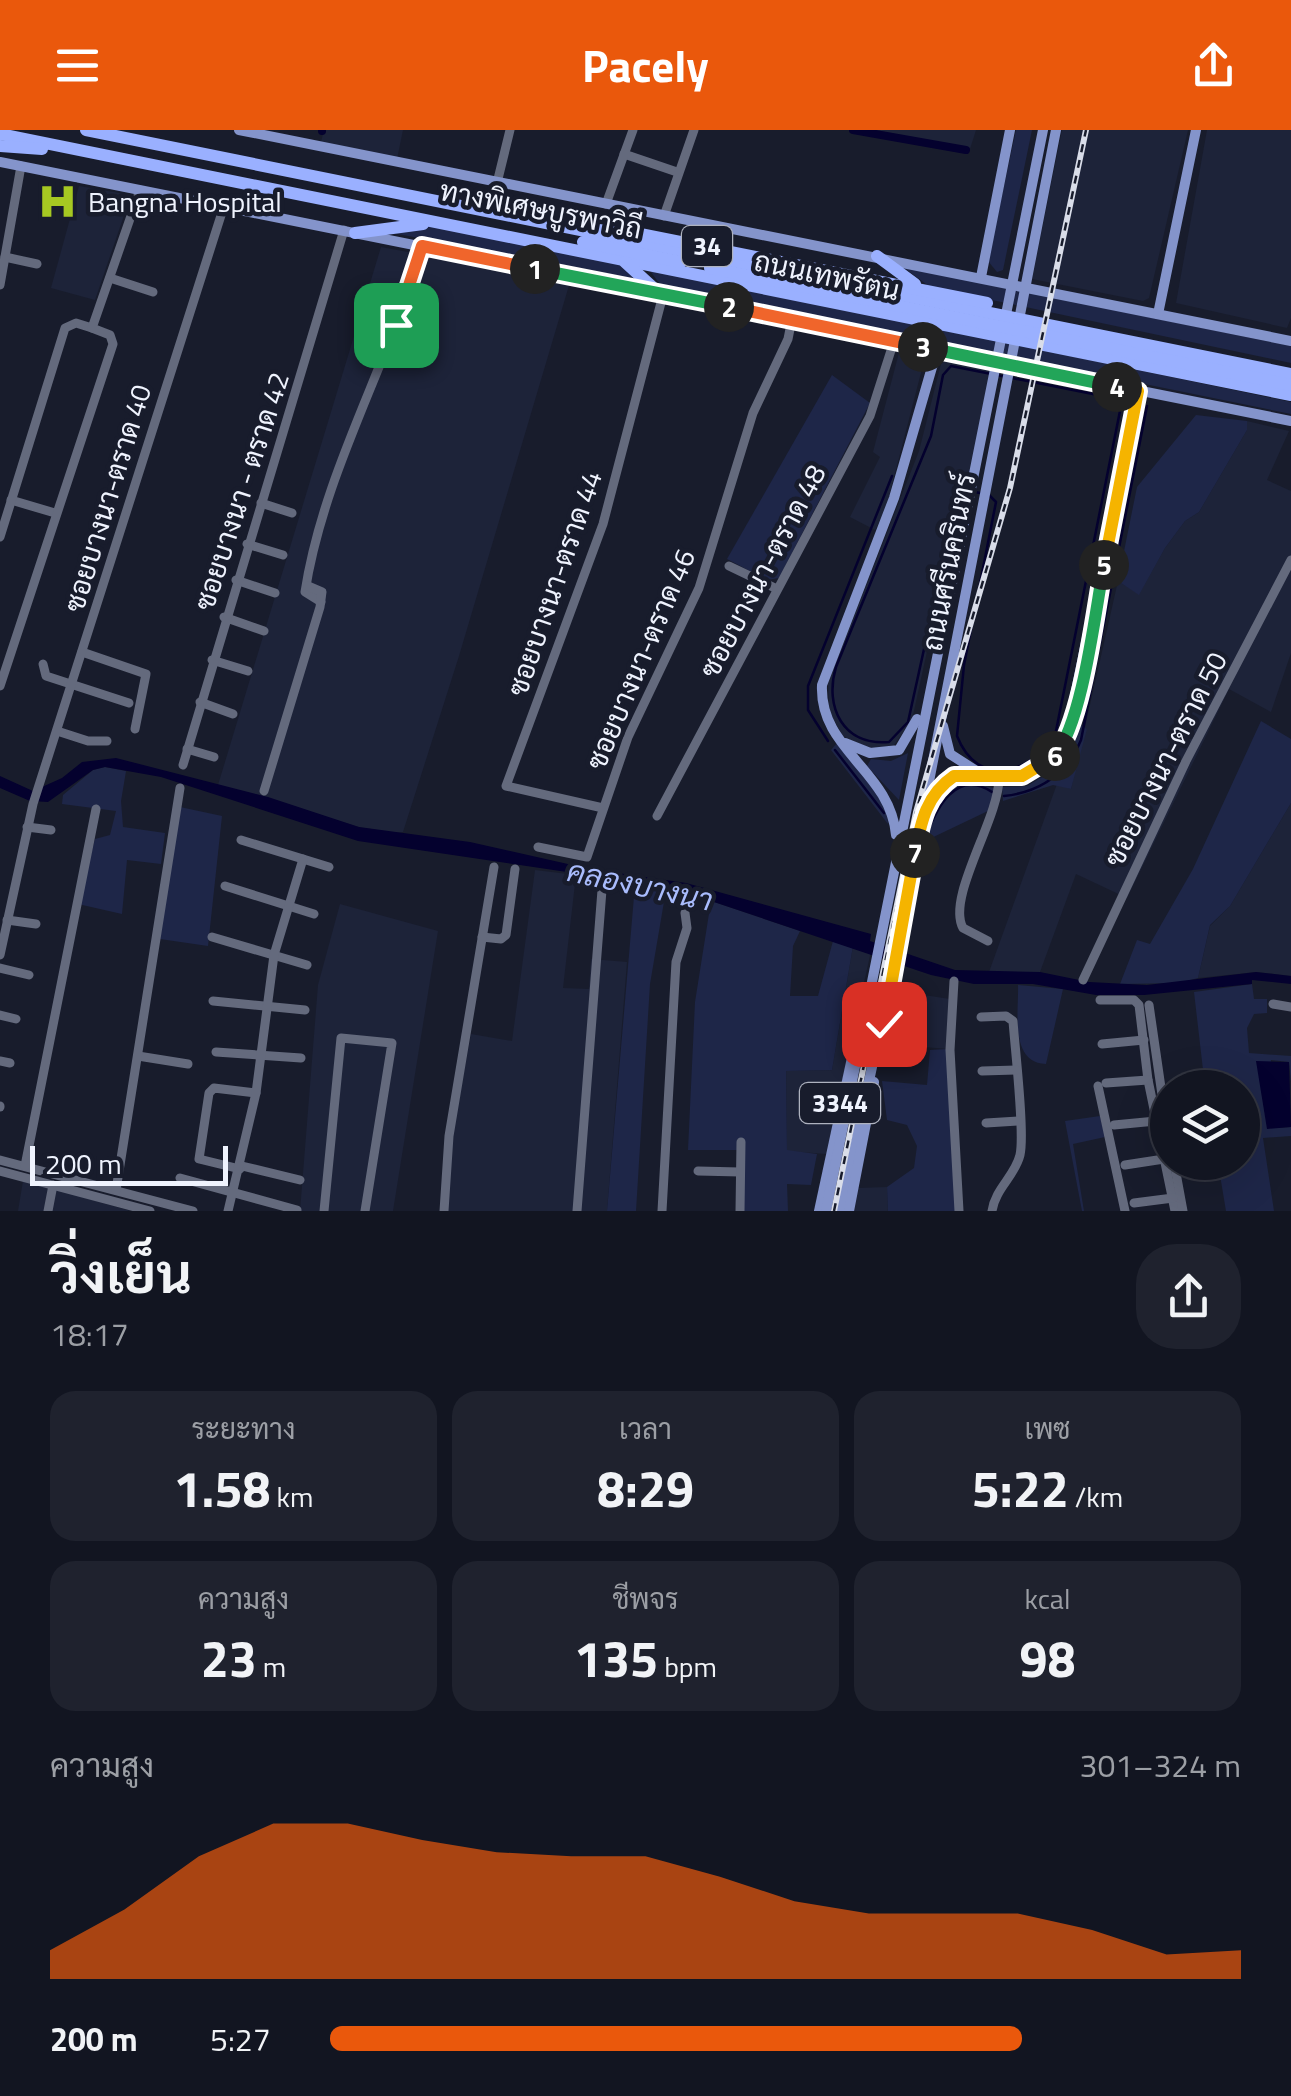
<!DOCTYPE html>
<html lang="th">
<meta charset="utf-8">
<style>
body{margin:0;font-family:"Titillium Web",Sarabun,sans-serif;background:#1f222e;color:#f1f3f6;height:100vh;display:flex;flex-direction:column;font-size:38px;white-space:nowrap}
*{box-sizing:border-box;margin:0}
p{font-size:32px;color:#9c9fa5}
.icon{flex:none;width:55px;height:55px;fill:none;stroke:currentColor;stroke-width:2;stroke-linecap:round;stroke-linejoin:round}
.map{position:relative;height:1081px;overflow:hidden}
.panel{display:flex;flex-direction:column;background:#121521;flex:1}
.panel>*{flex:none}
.buttons{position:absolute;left:1150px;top:940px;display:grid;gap:20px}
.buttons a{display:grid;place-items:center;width:110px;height:110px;border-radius:50%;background:#121521;box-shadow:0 10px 40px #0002,0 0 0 2px #31343f;font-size:50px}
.scale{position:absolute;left:30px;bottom:25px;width:198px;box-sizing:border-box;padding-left:10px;border:5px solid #eff3fe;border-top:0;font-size:28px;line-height:35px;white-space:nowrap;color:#eff3fe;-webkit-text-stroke:8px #181c2c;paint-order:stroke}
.pin{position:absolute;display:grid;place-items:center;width:85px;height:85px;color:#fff;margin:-42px;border-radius:20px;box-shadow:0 5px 15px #0006}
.km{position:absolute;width:50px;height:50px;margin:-25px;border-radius:50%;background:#222;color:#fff;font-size:28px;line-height:50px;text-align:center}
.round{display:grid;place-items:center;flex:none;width:105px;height:105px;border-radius:40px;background:#1f222e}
.overview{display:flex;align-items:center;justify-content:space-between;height:170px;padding:0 50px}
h1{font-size:55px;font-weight:700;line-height:75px}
.stats{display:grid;grid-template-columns:repeat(3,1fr);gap:15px;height:170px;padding:10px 50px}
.stats div{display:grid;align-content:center;border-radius:25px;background:#1f222e;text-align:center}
.stats b{font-size:50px;font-weight:700}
.stats small{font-size:28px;font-weight:400}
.stats p{font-size:28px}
.chart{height:280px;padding:20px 50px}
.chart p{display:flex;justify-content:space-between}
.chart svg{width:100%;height:180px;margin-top:10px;fill:#ea580c;opacity:.7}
ul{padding:0 50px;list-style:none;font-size:32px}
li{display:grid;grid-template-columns:160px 120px 1fr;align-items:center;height:75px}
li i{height:25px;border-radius:12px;background:#ea580c}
header{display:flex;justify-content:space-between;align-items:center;height:130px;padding:0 50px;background:#ea580c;color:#fff;font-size:45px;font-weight:700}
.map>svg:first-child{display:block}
.built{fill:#1d2339}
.green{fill:#1e2648}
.water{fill:#04012e}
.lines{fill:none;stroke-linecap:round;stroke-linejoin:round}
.stream{stroke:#04012e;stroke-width:2.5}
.canal{stroke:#04012e;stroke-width:8}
.minor{stroke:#646a7d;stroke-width:9}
.major{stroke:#8494cb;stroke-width:10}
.highway{stroke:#9ab0ff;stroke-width:12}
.rail-casing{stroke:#d9dde9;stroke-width:6}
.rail{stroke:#181c2c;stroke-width:2.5;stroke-dasharray:8;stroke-linecap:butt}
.split-1-casing{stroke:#fff;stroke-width:20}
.split-2-casing{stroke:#fff;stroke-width:20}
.split-3-casing{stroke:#fff;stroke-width:20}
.split-4-casing{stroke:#fff;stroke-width:20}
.split-5-casing{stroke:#fff;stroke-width:20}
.split-6-casing{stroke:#fff;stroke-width:20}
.split-7-casing{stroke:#fff;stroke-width:20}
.split-8-casing{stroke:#fff;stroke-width:20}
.split-1{stroke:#f0652b;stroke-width:12}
.split-2{stroke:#22a559;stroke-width:12}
.split-3{stroke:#f0652b;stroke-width:12}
.split-4{stroke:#22a559;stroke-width:12}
.split-5{stroke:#f5b400;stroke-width:12}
.split-6{stroke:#22a559;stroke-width:12}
.split-7{stroke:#f5b400;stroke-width:12}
.split-8{stroke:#f5b400;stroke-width:12}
.labels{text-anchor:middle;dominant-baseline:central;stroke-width:9;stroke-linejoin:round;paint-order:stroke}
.shield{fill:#181c2c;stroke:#aeb2bf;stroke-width:2.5}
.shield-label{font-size:25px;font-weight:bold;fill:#eff3fe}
.poi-label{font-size:28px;fill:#eff3fe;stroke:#181c2c;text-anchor:start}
.street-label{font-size:28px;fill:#eff3fe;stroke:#181c2c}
.water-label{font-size:30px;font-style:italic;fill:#a9bcfd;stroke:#181c2c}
</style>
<header><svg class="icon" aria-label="menu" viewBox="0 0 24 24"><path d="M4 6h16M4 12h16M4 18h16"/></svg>Pacely<svg class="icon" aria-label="share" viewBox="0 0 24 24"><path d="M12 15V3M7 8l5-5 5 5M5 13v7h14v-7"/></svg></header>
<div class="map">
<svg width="1291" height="1081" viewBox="0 0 1291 1081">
<rect width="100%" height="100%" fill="#181c2c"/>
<!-- built -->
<g class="built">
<path d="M324 0H403L397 29 321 12Z"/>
<path d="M861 0H976L970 19Z"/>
<path d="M1062 0H1188L1149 168 1143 171 1032 149Z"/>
<path d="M1207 0H1291V188L1287 198 1176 173Z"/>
<path d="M79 56 131 65 95 170 51 158Z"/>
<path d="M381 117 570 152 459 526 403 702 394 703 359 697 218 655Z"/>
<path d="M901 215 920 221 924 231 885 382 875 400 850 387 880 327 873 322Z"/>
<path d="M949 228 1001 237 975 359 963 357 912 590 894 615 871 619 843 606 829 581 828 553 919 321 941 234Z"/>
<path d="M1247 291 1289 301 1267 350 1291 361V523L1271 582 1229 559 1127 768 1076 744 1040 842H989L1057 654 1071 659 1118 451 1139 464 1165 418 1185 391 1199 382 1247 300Z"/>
<path d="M1291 673V846L1256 842 1198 848 1210 796 1230 776Z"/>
<path d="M535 740 576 745 563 858 589 859 591 829 627 832 607 1081H448L452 1006 471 904 512 911Z"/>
<path d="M340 774 438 801 393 1081H300L318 855Z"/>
<path d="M853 816 871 821 826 1024 787 1021 786 941 832 940Z"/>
<path d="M898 861 950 869 948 919 887 914Z"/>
<path d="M23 1051 58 1060 131 1081H18Z"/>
<path d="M887 1057 888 1081H852L858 1058Z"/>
</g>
<!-- green -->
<g class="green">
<path d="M1016 0H1032L1003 140 997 142 988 131Z"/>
<path d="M428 95 625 134 638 149 387 102Z"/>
<path d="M903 137 1291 216V233L930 157Z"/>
<path d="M648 138 1291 272V284L669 157 659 153Z"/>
<path d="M832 245 870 273 779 448 767 450 727 429Z"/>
<path d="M1196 285 1247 291V300L1199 382 1185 391 1165 418 1139 465 1118 451 1137 357Z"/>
<path d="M1261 591 1291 609V673L1230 776 1210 795 1198 848 1179 853 1120 854 1137 810 1150 814 1193 739Z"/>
<path d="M1081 595 1087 599 1071 659 1053 655 1003 671 1002 657 1027 656 1054 640Z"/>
<path d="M837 613 886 672 888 694 831 620Z"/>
<path d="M908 623 899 670 867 636 871 629 891 631Z"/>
<path d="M105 637 126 641 121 671 123 697 165 703 161 734 127 730 122 784 78 774 95 709 110 705 116 681 62 674 63 665 93 640Z"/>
<path d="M960 651 994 658 990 680 925 711 934 673Z"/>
<path d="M180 677 222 686 208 816 160 809Z"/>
<path d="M635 755 666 760 650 854 636 1081H607Z"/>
<path d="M711 771 800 801 793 816 790 866H818L833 811 853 816 832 940 786 941 787 1020 817 1024 811 1055 787 1054 788 1081H744V1009H737V1020H688L695 872Z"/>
<path d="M1252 854 1254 869H1267V883L1254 884 1247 898 1249 923 1291 926V952L1289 932 1271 930 1267 998 1291 997V1006L1263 1008 1274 1081H1226L1218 1033 1242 1032V958L1205 957 1194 862Z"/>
<path d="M1018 855 1063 859 1046 934C1009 933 1019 880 1018 855Z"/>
<path d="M948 919 957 1081H888L887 1057 914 1038 917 1016 907 995 887 990 882 951 927 955 930 920Z"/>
<path d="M1100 986 1105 1007 1073 1014 1084 1081H1082L1065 991Z"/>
</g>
<!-- water -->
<g class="water">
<path d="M116 628 268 667 359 697 470 712 590 739 686 753 871 804 870 811 955 840 1040 842 1089 852 1147 855 1256 842 1291 846V854L1252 850V854L1144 865H1096L1033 854H974L931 845 711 771 621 750 358 711 161 647 105 637 93 640 48 672 30 671 0 658V646L33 661 62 648 82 632Z"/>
<path d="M1256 931 1289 932 1291 997 1267 999Z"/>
</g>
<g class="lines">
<!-- stream -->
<g class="stream">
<path d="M951 236 1108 267 1121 276 1055 606C1029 644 978 659 957 606L964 535 996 372 988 364 959 360 908 592 889 612C843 616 824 577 836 537L931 306 943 245Z"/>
<path d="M828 611 808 580V556L892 346"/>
<path d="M835 620 884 683"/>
<path d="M1004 666C1041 662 1067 643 1081 610L1147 276"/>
<path d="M926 706C936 679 956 638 992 662"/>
</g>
<!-- canal -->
<g class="canal">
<path d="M853 0 966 20"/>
<path d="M322 1V0"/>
</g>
<!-- minor -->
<g class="minor">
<path d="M624 24 677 42"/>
<path d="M497 53 510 0"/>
<path d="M606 74 633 0"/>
<path d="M664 86 694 0"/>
<path d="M5 127 37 134"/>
<path d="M110 148 153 162"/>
<path d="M0 155 21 36"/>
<path d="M11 370 55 383"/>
<path d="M261 373 292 383"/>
<path d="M0 407 65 198 76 193 92 198"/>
<path d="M247 414 283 425"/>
<path d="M729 436 777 459"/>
<path d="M236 450 275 463"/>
<path d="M321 472 305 462C324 340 390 233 422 116"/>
<path d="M224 487 264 501"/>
<path d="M82 522 146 544 135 599"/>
<path d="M212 530 248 541"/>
<path d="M43 534 46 546 129 573"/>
<path d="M0 556 113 214 110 205 92 198 140 60"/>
<path d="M200 572 233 584"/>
<path d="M57 601 88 611H107"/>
<path d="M187 619 214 627"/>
<path d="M183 635 344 100"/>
<path d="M264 661 320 477 322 462 308 456"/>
<path d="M603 678 506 656 603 394 663 165"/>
<path d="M657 686 870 286 894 211"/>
<path d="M27 697 51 700"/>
<path d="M241 710 329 737"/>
<path d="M538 717 587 727 628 607 699 458 753 283 788 209 792 189"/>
<path d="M225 756 314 784"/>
<path d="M7 790 36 794"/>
<path d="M212 807 307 835"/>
<path d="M482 807 501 809 506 805 515 739"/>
<path d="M988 811 963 798C946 767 999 689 999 648"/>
<path d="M0 825 33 674 224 76"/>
<path d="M0 838 29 845"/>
<path d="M1083 850 1186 631 1291 430"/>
<path d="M954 851 950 920 959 1081"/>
<path d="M1100 870H1134L1139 875 1148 950 1175 1081"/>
<path d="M213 871 305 880"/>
<path d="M1273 874 1291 877"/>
<path d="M1149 875 1168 1006"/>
<path d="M0 885 16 889"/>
<path d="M981 887 1006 886 1013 891C1015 919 1025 1003 1020 1025 1015 1046 995 1059 992 1081"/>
<path d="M1102 914 1144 910"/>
<path d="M216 922 301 928"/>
<path d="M138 926 188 934"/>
<path d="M0 931 10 933"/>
<path d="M982 941 1016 940"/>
<path d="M1106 953 1148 950"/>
<path d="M1098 956 1125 1081"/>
<path d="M0 976V977"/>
<path d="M986 993 1019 991"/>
<path d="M1114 995 1156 991"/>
<path d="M0 1030 193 1081"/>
<path d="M1174 1032 1183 1081"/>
<path d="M1125 1035 1164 1029"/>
<path d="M25 1036 96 679"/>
<path d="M242 1036 300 1050"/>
<path d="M240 1039 199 1029 209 963 214 958 256 963"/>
<path d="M0 1041 150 1081"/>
<path d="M698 1041 740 1042"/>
<path d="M180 1048 297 1080"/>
<path d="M116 1060 180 658"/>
<path d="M1134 1073 1173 1068"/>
<path d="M48 1081 53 1055"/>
<path d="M228 1081 256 963 274 825 303 729"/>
<path d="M324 1081 341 908 392 913 365 1081"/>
<path d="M444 1081 449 1006 494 737"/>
<path d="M577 1081 602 760"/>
<path d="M662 1081 676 832 687 798 685 783"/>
<path d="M740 1081 741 1012"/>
</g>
<!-- major -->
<g class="major">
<path d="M239 0 1291 211"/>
<path d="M0 32 1291 291"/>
<path d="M981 147 1010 0"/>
<path d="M1158 184 1196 0"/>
<path d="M943 596 950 624 978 642"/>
<path d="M845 613 870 623 899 620 917 589"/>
<path d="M928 675 954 646C1003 637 1032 666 1066 609L1138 261"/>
<path d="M896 705C890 640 819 620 822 555L894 368 937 220"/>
<path d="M819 1081 861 886"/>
<path d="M826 1081 1043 0"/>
<path d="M841 1081 886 872 1056 0"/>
<path d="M849 1081 874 952"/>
</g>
<!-- highway -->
<g class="highway">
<path d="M86 0 1291 244"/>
<path d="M0 4 1291 265"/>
<path d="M0 16 42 19"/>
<path d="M560 88 987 173"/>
<path d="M355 103 423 94"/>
<path d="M583 112 681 132"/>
<path d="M877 126 915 154"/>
<path d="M625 132 660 164"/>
<path d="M710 138 1291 255"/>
</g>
<defs>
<path id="rail" d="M834 1081 916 682 1010 358 1086 0"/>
</defs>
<!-- rail casing -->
<use href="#rail" class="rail-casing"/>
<!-- rail -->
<use href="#rail" class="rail"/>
</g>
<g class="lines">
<defs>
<path id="split-1" d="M396 195 422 116 535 139"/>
<path id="split-2" d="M535 139 729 177"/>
<path id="split-3" d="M729 177 923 217"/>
<path id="split-4" d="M923 217 1117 257"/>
<path id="split-5" d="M1104 435 1138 261 1117 257"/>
<path id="split-6" d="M1055 626C1083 591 1095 482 1104 435"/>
<path id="split-7" d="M915 723C921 692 926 665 954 646H1022L1055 626"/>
<path id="split-8" d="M884 894 915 723"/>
</defs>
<!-- split-1 casing -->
<use href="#split-1" class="split-1-casing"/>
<!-- split-2 casing -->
<use href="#split-2" class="split-2-casing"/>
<!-- split-3 casing -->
<use href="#split-3" class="split-3-casing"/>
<!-- split-4 casing -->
<use href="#split-4" class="split-4-casing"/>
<!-- split-5 casing -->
<use href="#split-5" class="split-5-casing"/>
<!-- split-6 casing -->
<use href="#split-6" class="split-6-casing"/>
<!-- split-7 casing -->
<use href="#split-7" class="split-7-casing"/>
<!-- split-8 casing -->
<use href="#split-8" class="split-8-casing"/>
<!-- split-1 -->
<use href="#split-1" class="split-1"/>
<!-- split-2 -->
<use href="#split-2" class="split-2"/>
<!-- split-3 -->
<use href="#split-3" class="split-3"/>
<!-- split-4 -->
<use href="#split-4" class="split-4"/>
<!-- split-5 -->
<use href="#split-5" class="split-5"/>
<!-- split-6 -->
<use href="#split-6" class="split-6"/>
<!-- split-7 -->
<use href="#split-7" class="split-7"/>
<!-- split-8 -->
<use href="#split-8" class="split-8"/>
</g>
<!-- icons -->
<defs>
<symbol id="hospital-bare" viewBox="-9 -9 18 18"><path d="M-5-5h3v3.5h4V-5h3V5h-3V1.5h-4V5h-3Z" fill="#a6c822" stroke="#181c2c" stroke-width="2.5" paint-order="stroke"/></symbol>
</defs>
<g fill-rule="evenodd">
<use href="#hospital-bare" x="30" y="44" width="55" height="55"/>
</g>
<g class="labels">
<!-- shield labels -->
<g class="shield">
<rect x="682" y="96" width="50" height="40" rx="8"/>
<rect x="800" y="953" width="80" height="40" rx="8"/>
</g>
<g class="shield-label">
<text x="707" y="116">34</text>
<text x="840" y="973">3344</text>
</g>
<!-- poi labels -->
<g class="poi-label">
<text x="88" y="71">Bangna Hospital</text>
</g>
<!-- street labels -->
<g class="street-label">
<text transform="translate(541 79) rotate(11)">ทางพิเศษบูรพาวิถี</text>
<text transform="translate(827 145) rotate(12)">ถนนเทพรัตน</text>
<text transform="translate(241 361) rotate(-72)">ซอยบางนา - ตราด 42</text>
<text transform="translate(107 368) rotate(-73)">ซอยบางนา-ตราด 40</text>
<text transform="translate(948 432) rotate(-79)">ถนนศรีนครินทร์</text>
<text transform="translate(762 441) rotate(-62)">ซอยบางนา-ตราด 48</text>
<text transform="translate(554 453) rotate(-71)">ซอยบางนา-ตราด 44</text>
<text transform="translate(640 529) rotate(-67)">ซอยบางนา-ตราด 46</text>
<text transform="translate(1165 629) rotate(-63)">ซอยบางนา-ตราด 50</text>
</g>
<!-- water labels -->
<g class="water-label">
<text transform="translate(640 755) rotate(12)">คลองบางนา</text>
</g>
</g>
</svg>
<div class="buttons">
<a><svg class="icon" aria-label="layers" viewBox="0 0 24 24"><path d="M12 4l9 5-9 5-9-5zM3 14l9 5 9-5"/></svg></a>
</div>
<div class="scale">200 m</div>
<div class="pin" style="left:396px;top:195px;background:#1e9e55"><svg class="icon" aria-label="arrive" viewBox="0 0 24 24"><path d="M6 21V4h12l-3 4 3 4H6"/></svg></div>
<div class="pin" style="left:884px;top:894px;background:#d93025"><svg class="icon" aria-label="check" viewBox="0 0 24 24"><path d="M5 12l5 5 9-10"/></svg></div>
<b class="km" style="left:535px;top:139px">1</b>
<b class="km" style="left:729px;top:177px">2</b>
<b class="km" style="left:923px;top:217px">3</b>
<b class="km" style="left:1117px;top:257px">4</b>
<b class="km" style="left:1104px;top:435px">5</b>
<b class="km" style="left:1055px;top:626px">6</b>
<b class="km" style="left:915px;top:723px">7</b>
</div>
<section class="panel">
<div class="overview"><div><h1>วิ่งเย็น</h1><p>18:17</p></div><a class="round"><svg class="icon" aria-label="share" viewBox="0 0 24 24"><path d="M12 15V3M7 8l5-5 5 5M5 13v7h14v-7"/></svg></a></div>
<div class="stats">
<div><p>ระยะทาง</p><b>1.58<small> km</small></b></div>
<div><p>เวลา</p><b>8:29</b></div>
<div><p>เพซ</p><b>5:22<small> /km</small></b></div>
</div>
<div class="stats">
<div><p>ความสูง</p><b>23<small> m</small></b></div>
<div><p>ชีพจร</p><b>135<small> bpm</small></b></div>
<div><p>kcal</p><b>98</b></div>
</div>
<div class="chart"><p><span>ความสูง</span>301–324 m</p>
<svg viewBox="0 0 160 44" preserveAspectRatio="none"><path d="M0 44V37L10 27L20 14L30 6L40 6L50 10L60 13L70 14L80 14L90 19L100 25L110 28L120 28L130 28L140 32L150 38L160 37V44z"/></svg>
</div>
<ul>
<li><b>200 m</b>5:27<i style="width:76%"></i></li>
</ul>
</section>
